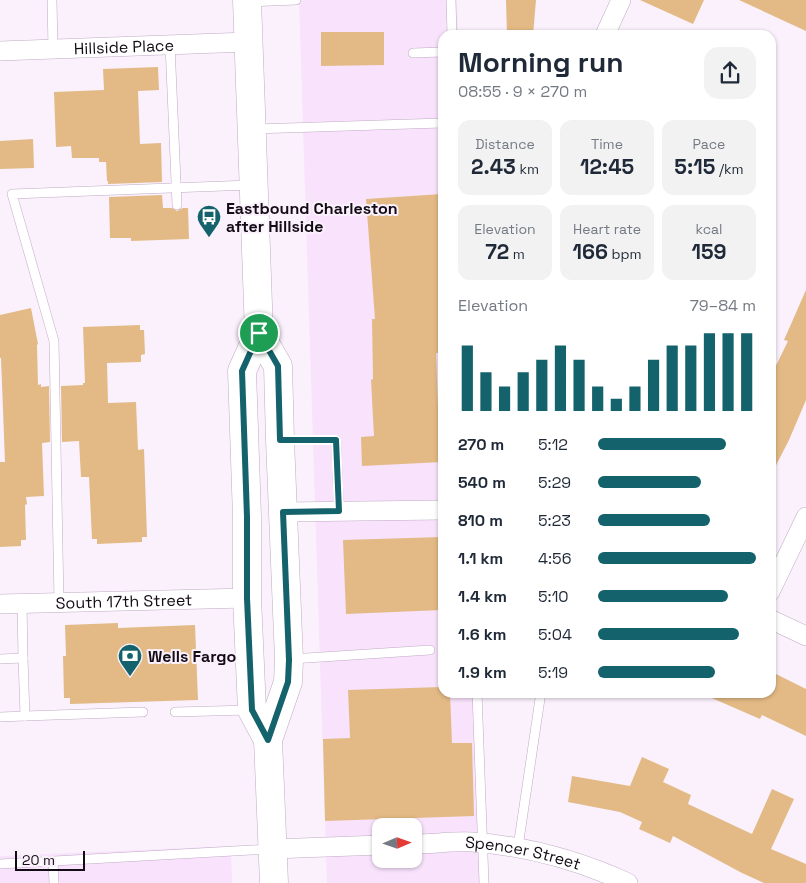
<!DOCTYPE html>
<meta charset="utf-8">
<style>
body{margin:0;font-family:"Space Grotesk",sans-serif;background:#f2f2f3;color:#1f2937;height:100vh;display:flex;flex-direction:column;font-size:19px;white-space:nowrap}
*{box-sizing:border-box;margin:0}
p{font-size:16px;color:#747a83}
.icon{flex:none;width:28px;height:28px;fill:none;stroke:currentColor;stroke-width:2;stroke-linecap:round;stroke-linejoin:round}
.map{position:relative;flex:1;overflow:hidden}
.details{position:absolute;left:438px;top:30px;width:338px;height:668px;display:flex;flex-direction:column;background:#fff;border-radius:15px;box-shadow:0 1px 4px #0004}
.details>*{flex:none}
.needle{width:32px;rotate:88deg}
.buttons{position:absolute;left:372px;top:818px;display:grid;gap:10px}
.buttons a{display:grid;place-items:center;width:50px;height:50px;border-radius:10px;background:#fff;box-shadow:0 1px 4px #0004;font-size:25px}
.scale{position:absolute;left:15px;bottom:12px;width:70px;box-sizing:border-box;padding-left:5px;border:2px solid #130c14;border-top:0;font-size:14px;line-height:18px;white-space:nowrap;color:#130c14;-webkit-text-stroke:4px #faf1fc;paint-order:stroke}
.pin{position:absolute;display:grid;place-items:center;width:42px;height:42px;color:#fff;margin:-21px;border:2px solid #fff;border-radius:50%;box-shadow:0 1px 5px #0007}
.round{display:grid;place-items:center;flex:none;width:52px;height:52px;border-radius:15px;background:#f2f2f3}
.headline{display:flex;align-items:center;justify-content:space-between;height:85px;padding:0 20px}
h1{font-size:28px;font-weight:800;line-height:38px}
.stats{display:grid;grid-template-columns:repeat(3,1fr);gap:8px;height:85px;padding:5px 20px}
.stats div{display:grid;align-content:center;border-radius:12px;background:#f2f2f3;text-align:center}
.stats b{font-size:21px;font-weight:800}
.stats small{font-size:14px;font-weight:400}
.stats p{font-size:14px}
.chart{height:140px;padding:10px 20px}
.chart p{display:flex;justify-content:space-between}
.chart svg{width:100%;height:90px;margin-top:5px;stroke:#14626b;stroke-width:6}
ul{padding:0 20px;list-style:none;font-size:16px}
li{display:grid;grid-template-columns:80px 60px 1fr;align-items:center;height:38px}
li i{height:12px;border-radius:6px;background:#14626b}
.map>svg:first-child{display:block}
.built{fill:#f8e2fc;fill-rule:evenodd}
.building{fill:#e3ba85}
.lines{fill:none;stroke-linecap:round;stroke-linejoin:round}
.lane-casing{stroke:#c0aac4;stroke-width:10}
.street-casing{stroke:#c0aac4;stroke-width:20}
.primary-casing{stroke:#c0aac4;stroke-width:29}
.lane{stroke:#fff;stroke-width:9}
.street{stroke:#fff;stroke-width:19}
.primary{stroke:#fff;stroke-width:28}
.route-casing{stroke:#fff;stroke-width:10}
.route{stroke:#14626b;stroke-width:6}
.labels{text-anchor:middle;dominant-baseline:central;stroke-width:4;stroke-linejoin:round;paint-order:stroke}
.street-label{font-size:16px;fill:#130c14;stroke:#faf1fc}
.poi-label{font-size:16px;font-weight:bold;fill:#130c14;stroke:#faf1fc;text-anchor:start}
</style>
<div class="map">
<svg width="806" height="883" viewBox="0 0 806 883">
<rect width="100%" height="100%" fill="#faf1fc"/>
<!-- built -->
<g class="built">
<path d="M299 0H457L458 35H442V692L481 693 487 883H327ZM381 826H414V859H381Z"/>
<path d="M231 846 232 883H0V856Z"/>
</g>
<!-- building -->
<g class="building">
<path d="M506 0H536L533 35H507Z"/>
<path d="M640 0H704L693 24Z"/>
<path d="M739 0H806V31Z"/>
<path d="M321 32H384V65L321 66Z"/>
<path d="M158 67 159 90 138 91 140 144 161 143 162 182 108 184V181H107L106 162H99V158H72L71 146 56 147 54 92 104 90 103 69Z"/>
<path d="M33 139 34 168 0 169V141Z"/>
<path d="M442 194V300H438L439 353H436L439 433H442V462L362 466 361 437 374 436 371 380 373 379 372 319H375L366 199Z"/>
<path d="M162 195 163 208H172L177 211 183 208H188L189 239 131 241V238H110L109 197Z"/>
<path d="M806 290V400L789 440 770 477V378L788 341 784 340Z"/>
<path d="M31 308 38 344 37 345 38 385 41 384V387L49 386 50 442 42 443 44 496 26 497 27 504 25 505 26 540H21V546L0 547V462H5L1 358H0V315Z"/>
<path d="M140 325V330H144L145 354 141 355V362L107 363 108 403 136 402 138 450 144 449 147 537H142V542L97 544V539H92L89 477H81L79 441 62 442 61 386 83 385V383H85L83 327Z"/>
<path d="M442 537V610L346 614 343 540Z"/>
<path d="M118 623V628L195 625 198 700 70 704V698H64L63 656H66L65 625Z"/>
<path d="M770 671 806 689V736L762 715 760 719 698 692H770Z"/>
<path d="M442 687V692H450L452 743H472L474 816 325 821 323 739 350 738 348 690Z"/>
<path d="M642 757 669 769 663 782 691 795 688 804 752 834 772 789 794 799 771 849 806 864V883H764L742 873 673 836 670 843 639 829 642 822 620 812 568 802 572 776 630 786Z"/>
</g>
<g class="lines">
<defs>
<g id="lane">
<path d="M52 0 53 49"/>
<path d="M451 0 452 35"/>
<path d="M251 2 296 0"/>
<path d="M170 45 177 205"/>
<path d="M413 53 442 52"/>
<path d="M254 129 442 123"/>
<path d="M282 440H336L339 511"/>
<path d="M59 602 54 341 12 194 250 185"/>
<path d="M0 659 23 658 22 603"/>
<path d="M291 659 430 650"/>
<path d="M477 692 484 883"/>
<path d="M175 712 249 710"/>
<path d="M25 716 143 712"/>
<path d="M0 717 25 716 23 658"/>
<path d="M518 847 541 692"/>
<path d="M53 861 54 883"/>
<path d="M0 864 270 849"/>
</g>
<g id="street">
<path d="M605 35 621 0"/>
<path id="s1" d="M0 51 248 42"/>
<path d="M283 512 442 510"/>
<path d="M770 592 806 517"/>
<path id="s2" d="M0 604 247 598"/>
<path d="M770 619 806 636"/>
<path id="s3" d="M414 844C433 844 453 841 472 842 525 846 580 861 628 883"/>
<path d="M272 849 381 845"/>
</g>
<g id="primary">
<path d="M247 0 259 333 242 371 247 517V598L252 710 268 740"/>
<path d="M259 333 278 366 280 440 289 660 288 682 268 740 274 883"/>
</g>
</defs>
<!-- lane casing -->
<use href="#lane" class="lane-casing"/>
<!-- street casing -->
<use href="#street" class="street-casing"/>
<!-- primary casing -->
<use href="#primary" class="primary-casing"/>
<!-- lane -->
<use href="#lane" class="lane"/>
<!-- street -->
<use href="#street" class="street"/>
<!-- primary -->
<use href="#primary" class="primary"/>
</g>
<g class="lines">
<defs>
<path id="route" d="M259 333 278 366 280 440H336L339 511 283 512 289 660 288 682 268 740 252 710 247 598V517L242 371Z"/>
</defs>
<!-- route casing -->
<use href="#route" class="route-casing"/>
<!-- route -->
<use href="#route" class="route"/>
</g>
<!-- icons -->
<defs>
<symbol id="bus-pin" viewBox="-11 -11 22 30"><path d="M0 17L-7.5 6A9.5 9.5 0 1 1 7.5 6Z" fill="#14626b" stroke="#faf1fc"/><path d="M-5-6H5V4H4V6H2V4H-2V6H-4V4H-5ZM-3.5-4V0h7V-4ZM-3.5 1.2v1.5H-2V1.2ZM2 1.2v1.5H3.5V1.2Z" fill="#fff"/></symbol>
<symbol id="bank-pin" viewBox="-11 -11 22 30"><path d="M0 17L-7.5 6A9.5 9.5 0 1 1 7.5 6Z" fill="#14626b" stroke="#faf1fc"/><path d="M-6-4H6V4H-6ZM0-2.3a2.3 2.3 0 1 0 0 4.6a2.3 2.3 0 1 0 0-4.6Z" fill="#fff"/></symbol>
</defs>
<g fill-rule="evenodd">
<use href="#bus-pin" x="195" y="203" width="28" height="38"/>
<use href="#bank-pin" x="116" y="642" width="28" height="38"/>
</g>
<g class="labels">
<!-- street labels -->
<g class="street-label">
<text stroke="none"><textPath href="#s1" startOffset="124">Hillside Place</textPath></text>
<text stroke="none"><textPath href="#s2" startOffset="124">South 17th Street</textPath></text>
<text stroke="none"><textPath href="#s3" startOffset="110">Spencer Street</textPath></text>
</g>
<!-- poi labels -->
<g class="poi-label">
<text x="226" y="208">Eastbound Charleston<tspan x="226" dy="18">after Hillside</tspan></text>
<text x="148" y="656">Wells Fargo</text>
</g>
</g>
</svg>
<div class="buttons">
<a><svg class="needle" viewBox="-14 -14 28 28"><path d="M0-13l5 13h-10z" fill="#e53935"/><path d="M0 13l5-13h-10z" fill="#747a83"/></svg></a>
</div>
<div class="scale">20 m</div>
<div class="pin" style="left:259px;top:333px;background:#1e9e55"><svg class="icon" aria-label="arrive" viewBox="0 0 24 24"><path d="M6 21V4h12l-3 4 3 4H6"/></svg></div>
<section class="details">
<div class="headline"><div><h1>Morning run</h1><p>08:55 · 9 × 270 m</p></div><a class="round"><svg class="icon" aria-label="share" viewBox="0 0 24 24"><path d="M12 15V3M7 8l5-5 5 5M5 13v7h14v-7"/></svg></a></div>
<div class="stats">
<div><p>Distance</p><b>2.43<small> km</small></b></div>
<div><p>Time</p><b>12:45</b></div>
<div><p>Pace</p><b>5:15<small> /km</small></b></div>
</div>
<div class="stats">
<div><p>Elevation</p><b>72<small> m</small></b></div>
<div><p>Heart rate</p><b>166<small> bpm</small></b></div>
<div><p>kcal</p><b>159</b></div>
</div>
<div class="chart"><p><span>Elevation</span>79–84 m</p>
<svg viewBox="0 0 160 44" preserveAspectRatio="none"><path d="M5 44V12M15 44V25M25 44V32M35 44V25M45 44V19M55 44V12M65 44V19M75 44V32M85 44V38M95 44V32M105 44V19M115 44V12M125 44V12M135 44V6M145 44V6M155 44V6"/></svg>
</div>
<ul>
<li><b>270 m</b>5:12<i style="width:81%"></i></li>
<li><b>540 m</b>5:29<i style="width:65%"></i></li>
<li><b>810 m</b>5:23<i style="width:71%"></i></li>
<li><b>1.1 km</b>4:56<i style="width:100%"></i></li>
<li><b>1.4 km</b>5:10<i style="width:82%"></i></li>
<li><b>1.6 km</b>5:04<i style="width:89%"></i></li>
<li><b>1.9 km</b>5:19<i style="width:74%"></i></li>
</ul>
</section>
</div>
